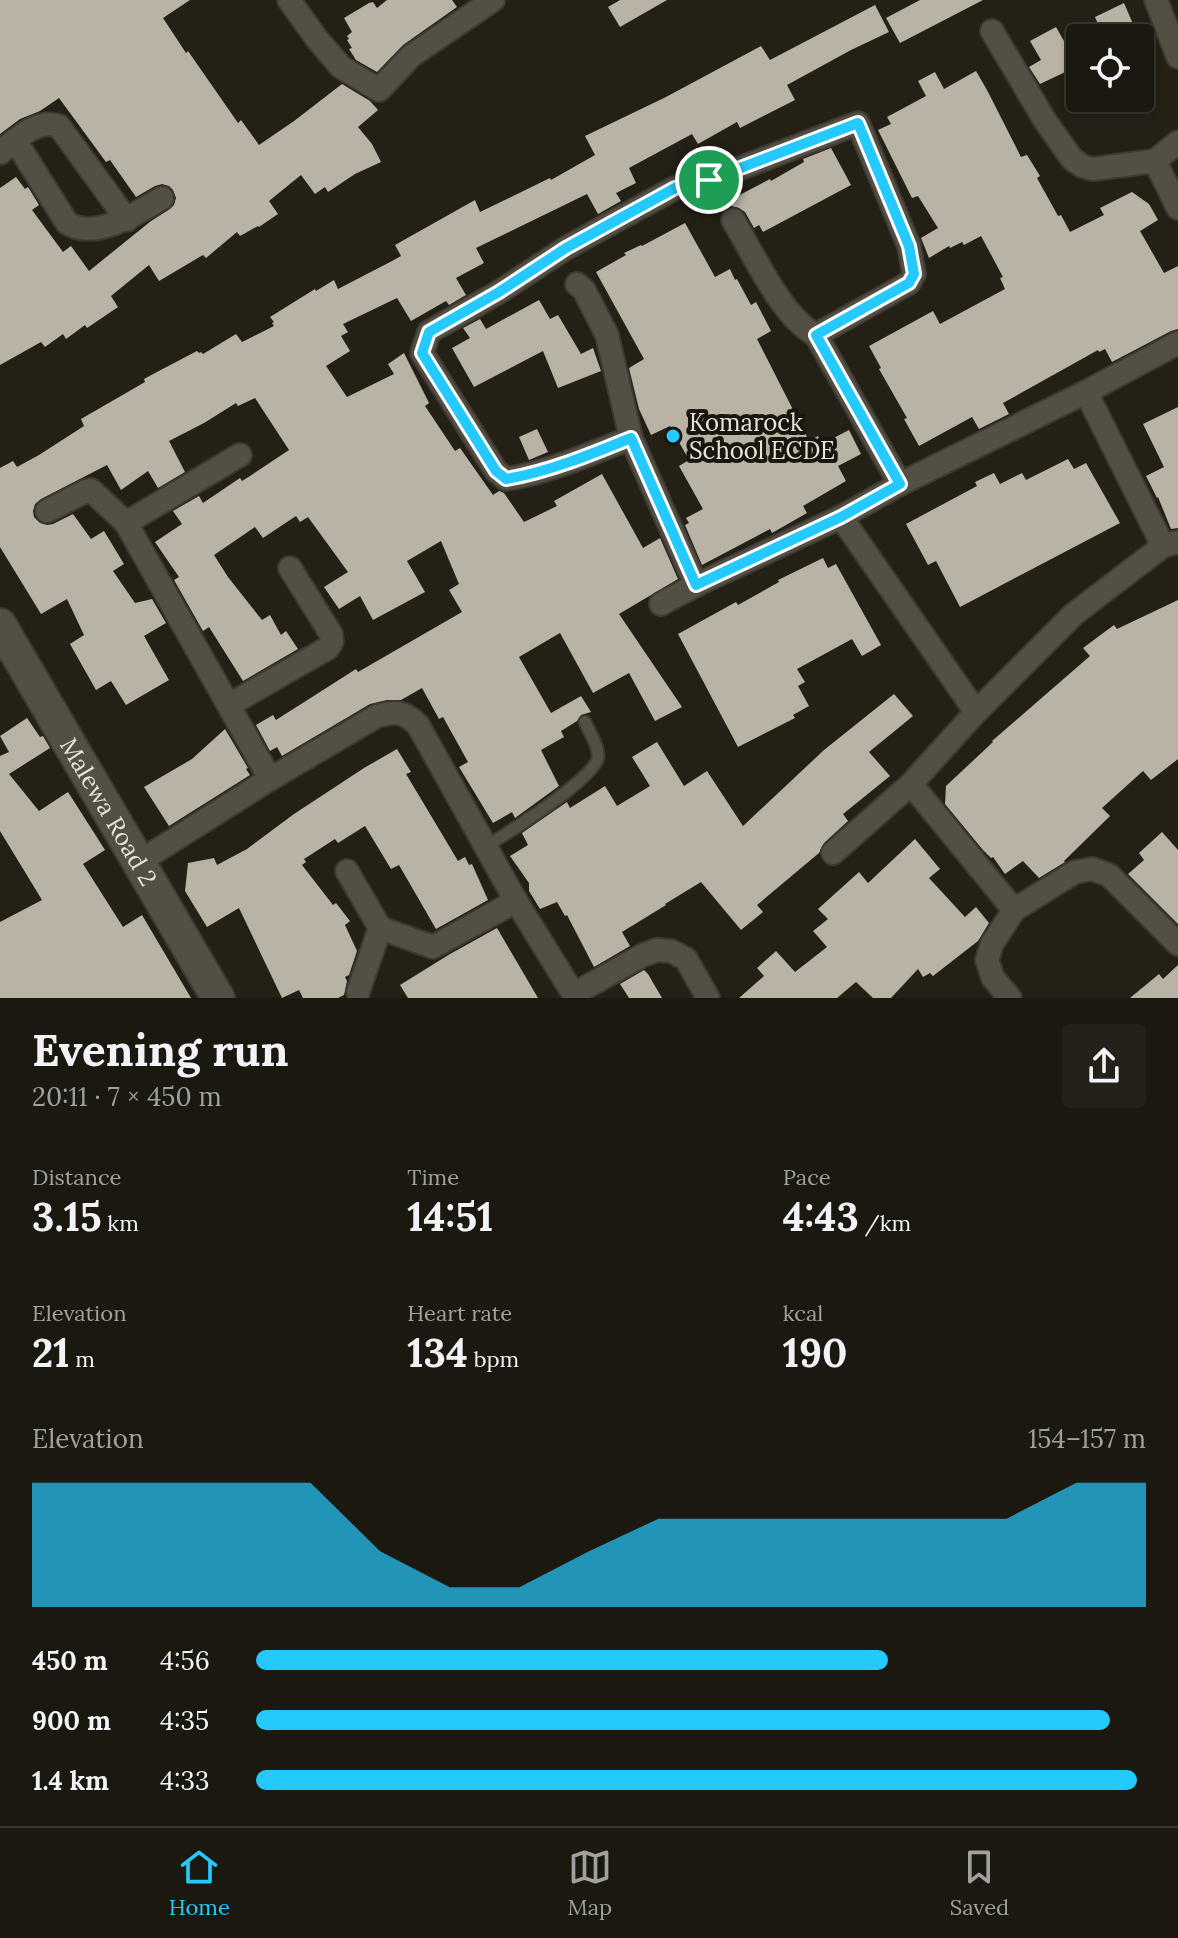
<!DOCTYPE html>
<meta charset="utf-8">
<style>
body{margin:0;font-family:Lora,serif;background:#242119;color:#f1f3f6;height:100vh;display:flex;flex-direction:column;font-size:30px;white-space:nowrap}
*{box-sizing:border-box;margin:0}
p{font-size:26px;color:#a0a09f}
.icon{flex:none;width:44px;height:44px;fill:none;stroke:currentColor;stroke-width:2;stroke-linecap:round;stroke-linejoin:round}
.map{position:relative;height:998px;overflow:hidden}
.sheet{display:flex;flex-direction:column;background:#1b1810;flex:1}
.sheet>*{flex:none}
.buttons{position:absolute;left:1066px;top:24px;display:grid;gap:16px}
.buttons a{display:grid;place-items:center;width:88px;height:88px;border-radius:8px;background:#1b1810;box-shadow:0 2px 6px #0004,0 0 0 2px #393730;font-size:40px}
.pin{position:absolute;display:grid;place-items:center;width:68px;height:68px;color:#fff;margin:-34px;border:4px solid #fff;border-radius:50%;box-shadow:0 2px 8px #0007}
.round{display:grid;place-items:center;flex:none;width:84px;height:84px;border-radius:8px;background:#242119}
.overview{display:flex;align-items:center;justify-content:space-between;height:136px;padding:0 32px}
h1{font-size:44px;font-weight:700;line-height:60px}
.metrics{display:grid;grid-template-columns:repeat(3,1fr);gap:12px;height:136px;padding:8px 32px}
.metrics div{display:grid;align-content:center}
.metrics b{font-size:40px;font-weight:700}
.metrics small{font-size:22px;font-weight:400}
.metrics p{font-size:22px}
.chart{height:224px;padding:16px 32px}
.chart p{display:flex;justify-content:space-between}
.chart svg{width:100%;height:144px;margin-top:8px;fill:#24c9fe;opacity:.7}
ul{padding:0 32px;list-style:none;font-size:26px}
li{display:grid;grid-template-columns:128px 96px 1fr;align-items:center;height:60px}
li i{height:20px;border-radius:10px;background:#24c9fe}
.dock{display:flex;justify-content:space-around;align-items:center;height:112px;border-top:2px solid #393730;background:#1b1810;font-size:22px;color:#a0a09f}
.dock a{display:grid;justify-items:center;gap:4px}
.dock .on{color:#24c9fe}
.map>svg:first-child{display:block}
.building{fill:#b9b3a6}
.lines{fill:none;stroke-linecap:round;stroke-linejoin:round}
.service-casing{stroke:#3d3933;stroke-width:15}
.minor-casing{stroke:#3d3933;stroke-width:26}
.secondary-casing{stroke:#3d3933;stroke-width:36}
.service{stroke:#544f44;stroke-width:11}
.minor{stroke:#544f44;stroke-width:22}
.secondary{stroke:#544f44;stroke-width:32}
.route-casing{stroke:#fff;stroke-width:16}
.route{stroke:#24c9fe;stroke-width:10}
.poi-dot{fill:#24c9fe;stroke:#1b160d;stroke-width:3}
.labels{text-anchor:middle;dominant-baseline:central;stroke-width:8;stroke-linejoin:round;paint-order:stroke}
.poi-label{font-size:24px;fill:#e6e3dc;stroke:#1b160d;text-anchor:start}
.street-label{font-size:24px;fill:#e6e3dc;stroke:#1b160d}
</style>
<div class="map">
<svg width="1178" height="998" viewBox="0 0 1178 998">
<rect width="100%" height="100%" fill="#242016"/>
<!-- building -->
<g class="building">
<path d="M0 0H190L163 18 186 53 188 51 238 123 241 120 259 145 294 121 342 84 370 101 378 110 358 127 372 144 381 162 355 174 328 192 325 187 315 194 301 175 269 201 278 214 259 227 258 226 240 236 237 232 206 258 203 255 159 281 149 265 111 296 118 307 87 328 85 325 66 339 63 334 45 347 41 342 0 365V188L16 177 25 189 28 187 39 205 32 210 63 252 71 246 89 271 151 221 170 209 174 205 176 198 173 190 169 186 162 184 155 186 136 197 110 160 106 162 59 98 40 111 20 119 0 134Z"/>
<path d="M387 0H452L457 7 403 45 377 72 356 60 349 49 352 48 347 40 349 39 347 36 352 32 344 18 369 3 373 2 377 8Z"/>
<path d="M620 0H667L620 27 608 7Z"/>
<path d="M920 0H983L900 43 886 18Z"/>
<path d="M1124 3 1139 38H1104L1095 17Z"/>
<path d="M875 5 889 32 851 50 787 85 795 100 740 128 737 122 698 144 692 134 629 168 636 183 616 193 621 201 598 214 587 194 476 248 484 263 456 278 466 295 449 305 446 301 411 321 397 298 343 324 348 332 341 336 350 351 326 366 347 397 394 374 388 364 404 353 429 403 425 406 455 451 460 448 493 495 499 491 504 493 524 522 557 506 554 501 602 474 643 548 660 538 678 579 619 614 682 707 655 721 629 673 593 693 560 633 519 657 551 713 581 696 591 712 581 715 577 721 561 731 564 737 541 750 559 786 515 818 512 812 493 823 459 767 468 762 443 717 439 719 422 688 401 700H387L370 704 282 756 277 747 270 751 256 725 273 715 276 720 356 669 358 672 462 612 449 590 459 584 441 541 407 561 425 592 373 620 360 596 339 609 324 587 348 572 308 517 300 522 296 516 263 538 255 527 214 555 228 577 262 620 270 615 281 635 286 631 298 649 243 681 209 627 203 631 174 580 179 577 155 542 182 524 173 511 199 496 203 503 240 478 242 481 250 476 289 450 255 398 238 406 236 403 204 423 169 441 185 472 158 488 148 471 121 490 107 465 41 499 35 504 33 511 34 517 40 523 47 525 53 524 73 514 91 539 104 531 124 564 113 571 135 603 152 599 166 623 144 636 169 680 126 705 111 681 96 690 70 644 84 635 67 599 41 614 0 547V468L13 461 17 467 39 455 84 426 81 419 145 382 144 379 155 373 197 351 199 353 201 352 203 354 236 334 242 342 274 326 272 323 274 322 270 317 315 289 316 291 334 280 338 289 392 261 401 256 395 245 475 200 480 212 550 178 551 180 595 155 585 136 666 97 761 46 770 60Z"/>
<path d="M1056 27 1068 48 1080 42V65L1040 84 1029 67 1041 60 1030 41Z"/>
<path d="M976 71 987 90 1021 157 1027 155 1040 176 1037 178 1058 216 1061 215 1070 232 1104 215 1100 208 1132 192 1149 204 1158 220 1140 231 1164 273 1178 266V329L1171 331 1112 362 1105 349 1099 352 1098 350 1003 403 1009 414 979 429 972 417 919 446 904 419 907 418 879 369 881 368 869 346 933 311 940 324 1005 289 1000 278 1003 277 981 236 964 245 962 242 950 248 949 246 929 258 921 238 938 228 918 196 912 198 878 130 891 124 887 117 926 96 918 81 935 72 944 89Z"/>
<path d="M831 148 851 185 763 232 759 225 754 228 745 212 739 208 731 206 728 201 770 179 771 181 804 162 803 159Z"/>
<path d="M685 223 715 277 730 269 735 280 737 279 751 305 756 302 771 331 757 339 809 441 818 436 822 444 849 430 861 454 838 466 846 481 803 506 807 513 772 533 770 529 702 565 685 525 689 523 686 518 703 509 679 466 689 460 670 426 651 435 639 409 629 368 644 359 596 272 626 255 624 253 641 245 642 246Z"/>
<path d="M539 300 550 319 558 315 581 354 593 348 601 371 558 388 543 351 474 387 452 348 470 338 463 328 480 319 486 329Z"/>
<path d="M1178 407V528L1171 529 1158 497 1157 498 1146 476 1164 467 1143 424Z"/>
<path d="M537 429 548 452 529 460 519 437Z"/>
<path d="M1068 459 1074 469 1086 463 1120 523 960 607 936 561 928 565 906 524 977 486 975 482 994 473 1000 484 1022 473 1026 480Z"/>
<path d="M823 558 828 568 836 564 881 645 862 656 852 639 797 669 805 682 798 686 809 706 793 715 795 718 738 747 678 634 736 602 738 605 779 582 778 580Z"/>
<path d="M1178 600V759L1151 780 1143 771 1102 808 1110 816 1064 861 1065 862 1039 878 1023 861 1005 874 993 857 991 858 983 850 945 804 946 786 993 742 992 741 1090 656 1083 648 1114 625 1117 629Z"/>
<path d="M894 694 913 716 869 752 890 776 843 814 848 821 824 843 819 853 757 905 763 912 741 930 701 882 665 904 666 905 622 932 630 946 594 967 567 915 565 916 557 902 540 909 529 891V883L510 856 528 845 522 833 567 802 570 808 605 786 617 806 650 786 632 757 657 742 684 786 707 771 743 826 824 750Z"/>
<path d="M27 718 40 737 43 736 50 748 9 774 39 811 68 792 105 850 83 864 123 927 142 915 191 998H0V922L42 900 0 831V756L9 752 0 736Z"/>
<path d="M225 729 248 768 246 769 250 775 169 826 144 787 192 759Z"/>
<path d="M397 749 411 772 406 774 427 809 458 861 465 857 469 865 472 864 488 900 436 929 399 865 391 869 365 826 338 843 335 839 304 859 306 862 302 865 333 905 336 903 350 921 345 925 357 951 349 975 345 977 347 981 344 995 338 998H303L299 990 282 998 239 908 207 927 185 891 188 863 214 858 217 865 247 849 294 814 364 768Z"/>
<path d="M1162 832 1178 850V924L1128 874 1144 860 1139 853Z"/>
<path d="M915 839 940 869 929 878 965 917 976 907 989 923 978 941 933 976 930 973 923 977 918 969 891 998H873L856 982 837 998H739L764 976 757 968 776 951 795 972 827 947 813 931 828 919 818 909 859 872 868 883Z"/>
<path d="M497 928 538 998H408L400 985 450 954Z"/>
<path d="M1178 965V998H1130L1159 974 1163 979Z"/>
<path d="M644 970 648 974 662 998H629L620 984Z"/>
</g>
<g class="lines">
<defs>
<path id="service" d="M485 847C506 834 596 778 598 757 599 746 589 732 585 722"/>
<g id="minor">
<path d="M289 0 317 39 341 67 379 90 411 56 493 0"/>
<path d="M1156 0 1178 57"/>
<path d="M992 31 1044 119 1072 159 1082 166 1093 169 1155 161 1178 142"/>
<path d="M15 140 67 223C95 241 138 213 162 198"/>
<path d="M0 153C16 139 38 118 59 126L127 220"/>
<path d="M1155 161 1178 208"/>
<path d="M577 284 584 290 607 335 631 438 696 585"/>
<path d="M816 335 900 484"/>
<path d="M1086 392 1163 546"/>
<path d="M631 438C592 453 547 473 506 479L496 471 422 353 429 332 499 292 566 248 675 188 709 180 858 123 909 246 914 274 909 283 816 335C782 318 753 253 733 220"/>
<path d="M47 511 86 491 91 490 126 523 270 779"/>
<path d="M841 517 976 712"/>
<path d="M126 523 240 455"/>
<path d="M661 604 696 585 841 517 900 484 1086 392 1178 343"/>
<path d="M229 705 328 648 332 641 331 634 290 568"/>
<path d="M911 784 1014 910"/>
<path d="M833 853 911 784 976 712 1074 614 1163 546 1178 542"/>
<path d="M139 862 270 779 377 716C396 711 404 711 418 725L516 901 576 998"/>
<path d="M347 871 380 928 433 947 516 901"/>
<path d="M358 992 380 928"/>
<path d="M574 994 643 955 657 950 671 951 686 959 708 998"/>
<path d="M1010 998 993 978 987 960 992 944 1014 910 1075 872 1092 869 1109 875 1178 944"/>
</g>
<g id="secondary">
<path id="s1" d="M0 625 218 998"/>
</g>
</defs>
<!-- service casing -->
<use href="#service" class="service-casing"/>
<!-- minor casing -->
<use href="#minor" class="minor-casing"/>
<!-- secondary casing -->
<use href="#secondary" class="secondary-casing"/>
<!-- service -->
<use href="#service" class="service"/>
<!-- minor -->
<use href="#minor" class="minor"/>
<!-- secondary -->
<use href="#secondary" class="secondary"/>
</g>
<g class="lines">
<defs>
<path id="route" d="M858 123 909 246 914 274 909 283 816 335 900 484 841 517 696 585 631 438C592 454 548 472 506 479L496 471 422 353 429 332 499 292 566 248 675 188 709 180Z"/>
</defs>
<!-- route casing -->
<use href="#route" class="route-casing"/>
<!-- route -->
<use href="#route" class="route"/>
</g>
<!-- markers -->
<circle class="poi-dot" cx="673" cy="436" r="8"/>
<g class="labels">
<!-- poi labels -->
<g class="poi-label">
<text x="689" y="422">Komarock<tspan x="689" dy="28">School ECDE</tspan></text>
</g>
<!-- street labels -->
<g class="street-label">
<text stroke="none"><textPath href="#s1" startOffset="216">Malewa Road 2</textPath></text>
</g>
</g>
</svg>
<div class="buttons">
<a><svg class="icon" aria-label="locate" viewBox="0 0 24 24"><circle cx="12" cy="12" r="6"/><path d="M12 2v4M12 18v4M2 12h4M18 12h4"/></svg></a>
</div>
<div class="pin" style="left:709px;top:180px;background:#1e9e55"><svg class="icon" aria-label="arrive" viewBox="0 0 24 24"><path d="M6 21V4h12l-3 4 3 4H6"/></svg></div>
</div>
<section class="sheet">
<div class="overview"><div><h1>Evening run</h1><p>20:11 · 7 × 450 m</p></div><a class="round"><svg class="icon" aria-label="share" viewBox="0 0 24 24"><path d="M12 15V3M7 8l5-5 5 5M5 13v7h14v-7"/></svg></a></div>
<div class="metrics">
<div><p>Distance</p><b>3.15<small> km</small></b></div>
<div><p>Time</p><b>14:51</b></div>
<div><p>Pace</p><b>4:43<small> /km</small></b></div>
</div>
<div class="metrics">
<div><p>Elevation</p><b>21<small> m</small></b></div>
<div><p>Heart rate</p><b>134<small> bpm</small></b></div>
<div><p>kcal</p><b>190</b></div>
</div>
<div class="chart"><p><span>Elevation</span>154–157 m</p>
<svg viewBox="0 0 160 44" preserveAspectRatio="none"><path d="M0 44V6L10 6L20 6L30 6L40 6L50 27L60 38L70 38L80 27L90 17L100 17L110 17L120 17L130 17L140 17L150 6L160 6V44z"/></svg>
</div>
<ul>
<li><b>450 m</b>4:56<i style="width:71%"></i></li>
<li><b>900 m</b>4:35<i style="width:96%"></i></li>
<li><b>1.4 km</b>4:33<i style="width:99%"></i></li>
</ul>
</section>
<nav class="dock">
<a class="on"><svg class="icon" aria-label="home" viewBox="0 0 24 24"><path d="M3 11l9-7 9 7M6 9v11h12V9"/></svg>Home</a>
<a><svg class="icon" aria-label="map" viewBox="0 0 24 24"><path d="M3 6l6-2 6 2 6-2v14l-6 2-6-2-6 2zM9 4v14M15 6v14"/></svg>Map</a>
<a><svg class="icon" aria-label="saved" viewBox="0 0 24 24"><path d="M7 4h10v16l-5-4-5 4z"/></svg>Saved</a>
</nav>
